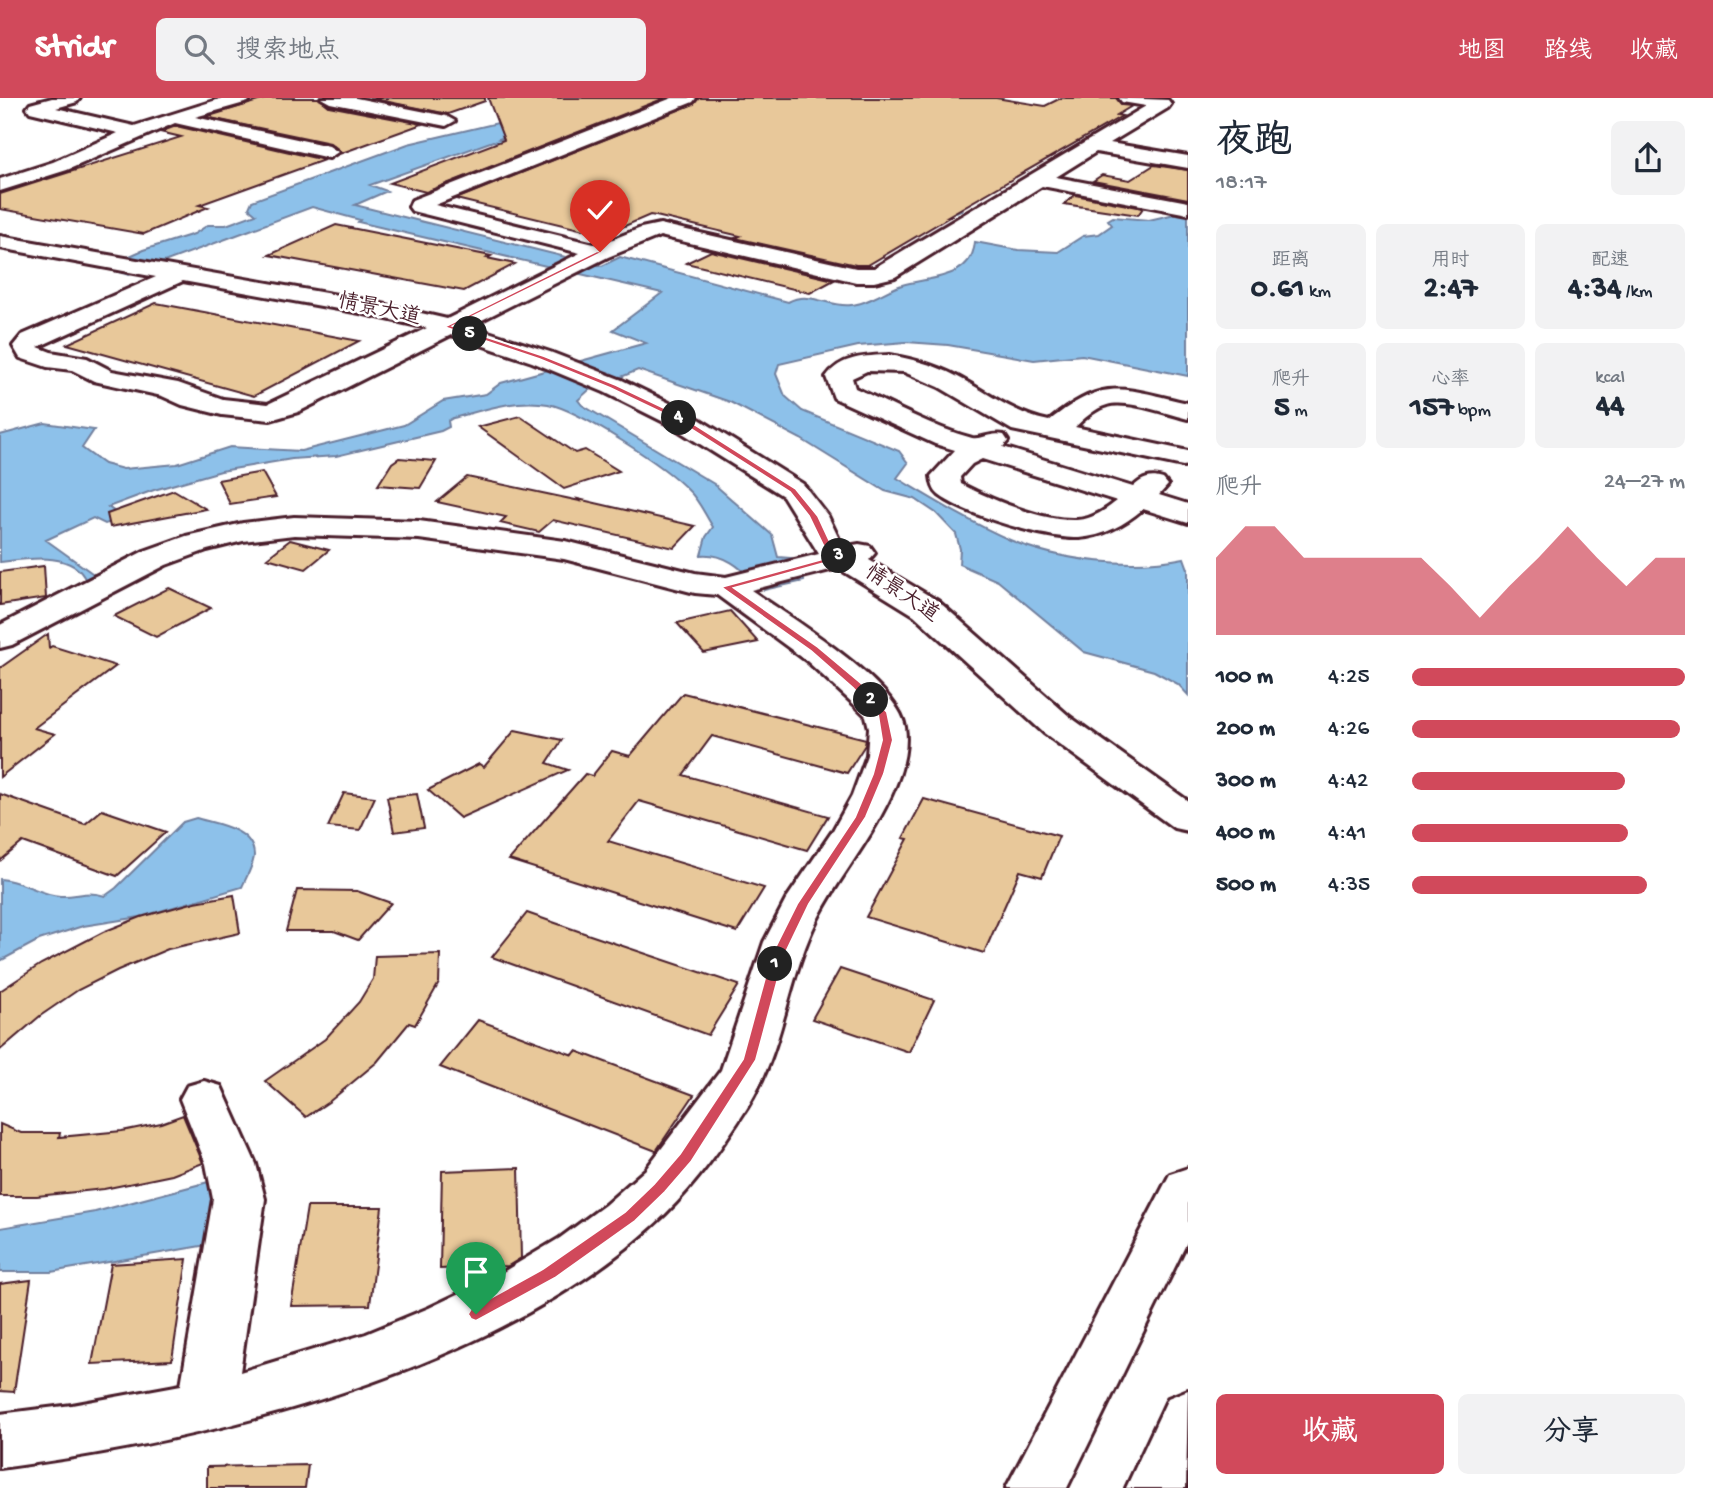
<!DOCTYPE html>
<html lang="zh">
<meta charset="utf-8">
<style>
body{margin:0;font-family:"Gochi Hand","LXGW WenKai TC",sans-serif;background:#f2f2f3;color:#1f2937;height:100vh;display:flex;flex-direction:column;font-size:26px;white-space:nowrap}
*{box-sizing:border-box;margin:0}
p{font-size:23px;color:#747a83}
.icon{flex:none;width:38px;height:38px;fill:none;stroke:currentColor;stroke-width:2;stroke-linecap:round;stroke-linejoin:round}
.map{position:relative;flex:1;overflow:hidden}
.panel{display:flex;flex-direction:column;background:#fff;width:525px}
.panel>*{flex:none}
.pin{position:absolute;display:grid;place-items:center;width:60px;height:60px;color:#fff;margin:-72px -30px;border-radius:50% 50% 50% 0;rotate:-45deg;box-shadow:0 0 7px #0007}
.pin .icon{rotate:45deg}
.km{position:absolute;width:35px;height:35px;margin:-18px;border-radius:50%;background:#222;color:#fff;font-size:19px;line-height:35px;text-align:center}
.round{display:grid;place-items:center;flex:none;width:74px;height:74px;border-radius:10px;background:#f2f2f3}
.overview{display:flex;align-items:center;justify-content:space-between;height:119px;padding:0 28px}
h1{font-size:38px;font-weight:700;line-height:52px}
.metrics{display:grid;grid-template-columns:repeat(3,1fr);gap:10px;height:119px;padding:7px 28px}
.metrics div{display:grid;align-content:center;border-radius:10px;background:#f2f2f3;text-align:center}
.metrics b{font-size:30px;font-weight:700}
.metrics small{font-size:19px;font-weight:400}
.metrics p{font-size:19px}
.chart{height:196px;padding:14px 28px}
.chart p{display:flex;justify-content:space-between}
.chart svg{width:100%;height:126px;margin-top:7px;fill:#d1495b;opacity:.7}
.primary-button{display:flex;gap:14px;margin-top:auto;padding:14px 28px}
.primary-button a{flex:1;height:80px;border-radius:10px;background:#d1495b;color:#fff;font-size:28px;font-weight:700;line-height:80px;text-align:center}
.primary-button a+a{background:#f2f2f3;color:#1f2937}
ul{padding:0 28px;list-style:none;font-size:23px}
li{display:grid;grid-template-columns:112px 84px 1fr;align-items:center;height:52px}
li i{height:18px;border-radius:9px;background:#d1495b}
header{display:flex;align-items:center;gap:42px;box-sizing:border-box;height:98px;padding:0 35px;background:#d1495b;color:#fff}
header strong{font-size:33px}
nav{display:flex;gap:38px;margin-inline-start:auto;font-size:24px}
.search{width:490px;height:63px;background:#f2f2f3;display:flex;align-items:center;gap:18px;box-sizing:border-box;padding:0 24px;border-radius:10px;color:#747a83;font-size:26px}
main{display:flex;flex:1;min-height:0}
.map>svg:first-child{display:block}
.water{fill:#8dc1ea;stroke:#72809e;stroke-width:2}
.building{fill:#e8c89a;stroke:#4a1f2b;stroke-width:2}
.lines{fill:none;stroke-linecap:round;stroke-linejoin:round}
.minor-casing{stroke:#4a1f2b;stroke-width:6}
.minor{fill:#fff;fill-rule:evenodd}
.route{fill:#d1495b;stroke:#fff;stroke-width:2}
.labels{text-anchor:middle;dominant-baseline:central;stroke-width:5;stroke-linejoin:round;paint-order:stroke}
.far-street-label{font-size:21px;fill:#4a1f2b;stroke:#fff}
</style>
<header>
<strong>Stridr</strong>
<div class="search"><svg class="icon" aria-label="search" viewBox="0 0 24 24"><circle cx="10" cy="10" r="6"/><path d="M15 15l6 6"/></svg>搜索地点</div>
<nav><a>地图</a><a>路线</a><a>收藏</a></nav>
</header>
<main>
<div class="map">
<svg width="1188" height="1390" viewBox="0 0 1188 1390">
<rect width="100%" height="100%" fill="#fff"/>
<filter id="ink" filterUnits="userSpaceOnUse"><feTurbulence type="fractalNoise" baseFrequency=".0143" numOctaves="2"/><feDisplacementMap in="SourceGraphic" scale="14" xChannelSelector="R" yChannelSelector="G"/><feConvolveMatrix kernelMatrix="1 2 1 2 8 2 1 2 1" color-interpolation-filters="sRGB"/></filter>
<g filter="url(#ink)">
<!-- water -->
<g class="water">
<path d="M605 0 499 41 720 88 756 71 961 112 956 114 762 75 726 92 493 43 370 87 387 93 355 107 602 168 620 159 788 204C810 192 829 210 851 207 868 206 886 192 902 187 931 179 972 181 975 144L1018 152 1058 154 1083 138 1099 136 1112 127 1108 122 1113 119 1149 122 1188 113V278L1082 257 1034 262 948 247 906 244 858 248 779 266 776 276 785 298 802 313 899 353 908 365 897 380C934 402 971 425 1010 442 1060 463 1131 471 1184 460L1188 471V597L1178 586 1154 573 1084 554 998 483 959 466 960 451 956 436 936 415 915 401 885 393 801 341 730 304 638 272 589 292 578 302 582 307 714 386 772 437 778 459 802 461 804 483 764 492C745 475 729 455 701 457L706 439 713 429C705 417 699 402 689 393 667 369 579 312 548 306 516 300 483 312 453 320L448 323 449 329 441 333 336 358 292 361 221 373 154 392 108 409 124 420 105 426 93 420 46 442 99 480 86 483C74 452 26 461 0 464V337L45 325 94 332 82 350 104 366 123 371 177 366 230 349 301 353 404 327 443 303 486 296 501 285 646 245 613 232 662 195 358 124 360 122 312 109 129 177 103 170 143 152 194 136 208 127H226L256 116 249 110 252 103 408 46Z"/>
<path d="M196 720C215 726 253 730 254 757 254 766 246 780 242 789L140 819 83 828 39 842 0 863V781C21 782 40 797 60 798 78 799 86 792 105 798L116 790 183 724Z"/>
<path d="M216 1082 253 1139 51 1174H0V1130L95 1114Z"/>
</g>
<!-- building -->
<g class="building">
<path d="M268 0H319L329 8 422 26 339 56V52L330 45 206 19Z"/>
<path d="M369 0H485V3L448 16Z"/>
<path d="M488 0H665L426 94 390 85 504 42Z"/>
<path d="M699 0H996L1045 8 1061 0H1116L1122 7 1132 8 1117 17 1122 18 948 118H951L868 167H856L735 140 740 138 656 118 650 117 604 137 456 101 694 6Z"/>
<path d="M176 28 324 62 199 107 208 109 144 136 0 111V96L181 39 160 34Z"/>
<path d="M1154 67 1188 72V101L1093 83 1102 77 1130 82Z"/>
<path d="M1075 97 1143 110 1138 117 1064 106Z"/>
<path d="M336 127 491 158 487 160 515 166 464 193 269 157Z"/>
<path d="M711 153 834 182 810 195 686 165Z"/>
<path d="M156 205 359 243 254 298 67 246Z"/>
<path d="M520 318 575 355 585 352 619 373 564 391 478 329Z"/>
<path d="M399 360 436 363 420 390 378 387 392 365Z"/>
<path d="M262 374 276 399 230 406 218 382Z"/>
<path d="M467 379 580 403 578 401 695 428 674 450 553 422 539 434 500 425 506 419 437 404Z"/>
<path d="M174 392 206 411 110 429 107 416Z"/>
<path d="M290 442 329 452 306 471 267 460Z"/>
<path d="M44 468 46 500 0 507V474Z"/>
<path d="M169 490 211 510 156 539 114 518Z"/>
<path d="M730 513 758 544 704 555 677 525Z"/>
<path d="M48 536 49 550 52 548 116 568 34 630 55 636 0 679V570Z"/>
<path d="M683 595 866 641 865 647 847 675 712 638 683 677 828 718 807 752 639 703 608 743 764 790 737 834 509 762 585 676 592 678 612 653 630 658Z"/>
<path d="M515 632 562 642 547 665 568 672 460 720 428 692 479 666 484 669Z"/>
<path d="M344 695 375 699 360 732 328 729Z"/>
<path d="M0 696 85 726 102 712 166 734 117 778 23 744 0 763Z"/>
<path d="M417 696 424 730 394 734 387 699Z"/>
<path d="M924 701 1059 738 1042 779 1020 773 984 855 866 819 908 741 903 740Z"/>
<path d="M297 792 357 793 391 805 358 842 334 833H286Z"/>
<path d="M234 797 240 835 168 851 118 872 78 892 40 918 0 952V893L41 866 103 834 141 819 195 804Z"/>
<path d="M527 815 584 835 739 887 708 937 492 859Z"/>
<path d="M440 856 439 885 415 927 409 925 377 964 330 1003 306 1019 265 983 325 941 359 904 373 881 375 858Z"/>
<path d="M840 871 934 902 909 954 812 921Z"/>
<path d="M478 922 573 957 576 953 694 997 656 1053 440 969Z"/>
<path d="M183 1017 203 1065 172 1077 104 1091 37 1098H0V1026L21 1035H60L59 1039 122 1033 161 1025Z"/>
<path d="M519 1070 521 1160 508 1168 440 1171 442 1073Z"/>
<path d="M307 1109H382L370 1207 291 1208Z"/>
<path d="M187 1161 172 1262 92 1266 111 1166Z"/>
<path d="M31 1182 14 1294 0 1293V1186Z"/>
<path d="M308 1367 305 1390H207V1369Z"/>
</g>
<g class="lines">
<defs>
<g id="minor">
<path d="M52 0H80L77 4 56 10 134 28 223 0H251L248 4 195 19 329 48 338 54 329 60 175 25 67 72 0 93V81L53 64 118 35 30 14 27 10 30 6Z"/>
<path d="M321 0H356L446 18 455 23 446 28 330 5Z"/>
<path d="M672 0H696L693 4 435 107 598 147 641 130 660 126 856 170H874L1146 8 1122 4 1119 0 1168 2 1171 6 1168 10 1110 45 1188 58V70L1096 54 1056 79 1188 104V116L1042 88 895 179 874 184H856L660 138 608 159 470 228 550 254 622 282 688 314 803 386 828 418 839 441 848 448 859 446 870 448 875 455 869 462 938 503 1070 619 1188 703V733L1174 730 1044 635 914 517 838 470 751 492C788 518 898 585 905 629 910 660 894 694 879 721 860 756 835 786 817 822 786 884 785 949 747 1010 723 1047 697 1085 665 1116 504 1271 216 1342 0 1370V1316L72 1307 181 1287 213 1101 206 1066 180 1001 187 988 204 983 221 988 256 1066 265 1101 240 1274 366 1236 429 1210 498 1177 560 1140 605 1107 646 1071 721 972 764 844 787 800 832 734 852 698 867 657 869 630 866 618 857 609 807 563 717 497 695 495 564 461 419 441 294 437 243 443 207 452 166 467 12 547 0 550V527L144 453 186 438 243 425 294 419 419 423 565 443 695 475 726 479 819 456 783 398 668 326 604 294 532 264 451 237 298 314 270 322 222 317 182 307 162 298 94 283 72 272 47 269 20 260 13 248 22 237 156 179 0 150V138L360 201 447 221 580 155 412 113 409 109 412 102ZM183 183 360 215 427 230 268 306 223 301 178 285 112 273 87 260 51 254 38 249Z"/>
<path d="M889 257C913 261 935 267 956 278 987 294 1014 316 1049 323 1105 278 1122 290 1188 305V321C1167 316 1127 301 1107 307 1095 310 1084 321 1075 329L1188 353V367L1183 368 1012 332 939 289 904 274 867 273 852 280 855 290C893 307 932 329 972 340 982 342 990 334 1004 337L1008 343 1003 349 1133 389C1143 380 1150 377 1163 381L1168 387 1159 397 1188 406V425L1143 411C1124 427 1104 438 1079 440 1047 441 965 417 939 397 933 392 932 385 931 378L955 352 935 346 834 300 826 279C841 258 865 258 889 257ZM982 361 1117 403C1108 410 1098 417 1088 420 1056 430 990 401 961 386L960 379 972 366Z"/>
<path d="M1188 1070V1142L1067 1390H1006L1170 1076Z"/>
<path d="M1188 1292 1186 1390H1126L1168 1300Z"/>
</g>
</defs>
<!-- minor casing -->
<use href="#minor" class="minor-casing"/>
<!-- minor -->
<use href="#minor" class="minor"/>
</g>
</g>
<!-- route -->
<path class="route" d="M597 153 603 154 453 228 544 258 616 287 681 318 796 391 818 418 830 444 846 459 734 490 818 549 861 585 887 614 893 642 884 676 866 719 809 806 784 858 756 962 691 1064 665 1094 635 1123 555 1180 476 1223 471 1221 468 1216 471 1211 543 1171 625 1114 654 1086 680 1056 743 961 771 858 797 806 855 719 873 676 882 642 878 617 853 590 811 553 721 489 834 458 823 447 809 418 790 394 675 321 610 290 539 261 444 229Z"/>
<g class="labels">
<!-- far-street labels -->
<g class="far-street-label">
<text transform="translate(379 213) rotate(12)">情景大道</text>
<text transform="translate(901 497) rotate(34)">情景大道</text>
</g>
</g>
</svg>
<div class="pin" style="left:476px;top:1216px;background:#1e9e55"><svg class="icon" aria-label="arrive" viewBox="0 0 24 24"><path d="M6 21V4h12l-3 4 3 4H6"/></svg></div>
<div class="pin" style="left:600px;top:154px;background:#d93025"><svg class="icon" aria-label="check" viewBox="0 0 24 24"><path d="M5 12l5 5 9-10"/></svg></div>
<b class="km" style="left:775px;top:866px">1</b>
<b class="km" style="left:871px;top:602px">2</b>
<b class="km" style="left:839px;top:458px">3</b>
<b class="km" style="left:679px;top:320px">4</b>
<b class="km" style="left:470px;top:236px">5</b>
</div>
<section class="panel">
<div class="overview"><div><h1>夜跑</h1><p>18:17</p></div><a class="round"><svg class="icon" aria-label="share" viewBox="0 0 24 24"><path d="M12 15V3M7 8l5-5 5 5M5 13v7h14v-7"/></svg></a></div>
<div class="metrics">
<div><p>距离</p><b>0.61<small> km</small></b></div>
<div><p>用时</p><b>2:47</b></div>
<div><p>配速</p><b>4:34<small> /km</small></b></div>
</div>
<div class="metrics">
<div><p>爬升</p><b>5<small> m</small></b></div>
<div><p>心率</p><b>157<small> bpm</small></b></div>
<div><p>kcal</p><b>44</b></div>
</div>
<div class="chart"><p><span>爬升</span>24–27 m</p>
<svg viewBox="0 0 160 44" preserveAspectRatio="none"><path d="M0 44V17L10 6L20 6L30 17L40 17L50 17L60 17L70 17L80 27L90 38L100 27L110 17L120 6L130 17L140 27L150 17L160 17V44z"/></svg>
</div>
<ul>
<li><b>100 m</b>4:25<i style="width:100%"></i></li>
<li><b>200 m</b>4:26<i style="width:98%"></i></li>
<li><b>300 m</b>4:42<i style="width:78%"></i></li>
<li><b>400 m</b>4:41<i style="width:79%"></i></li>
<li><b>500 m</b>4:35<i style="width:86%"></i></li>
</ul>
<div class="primary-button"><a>收藏</a><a>分享</a></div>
</section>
</main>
